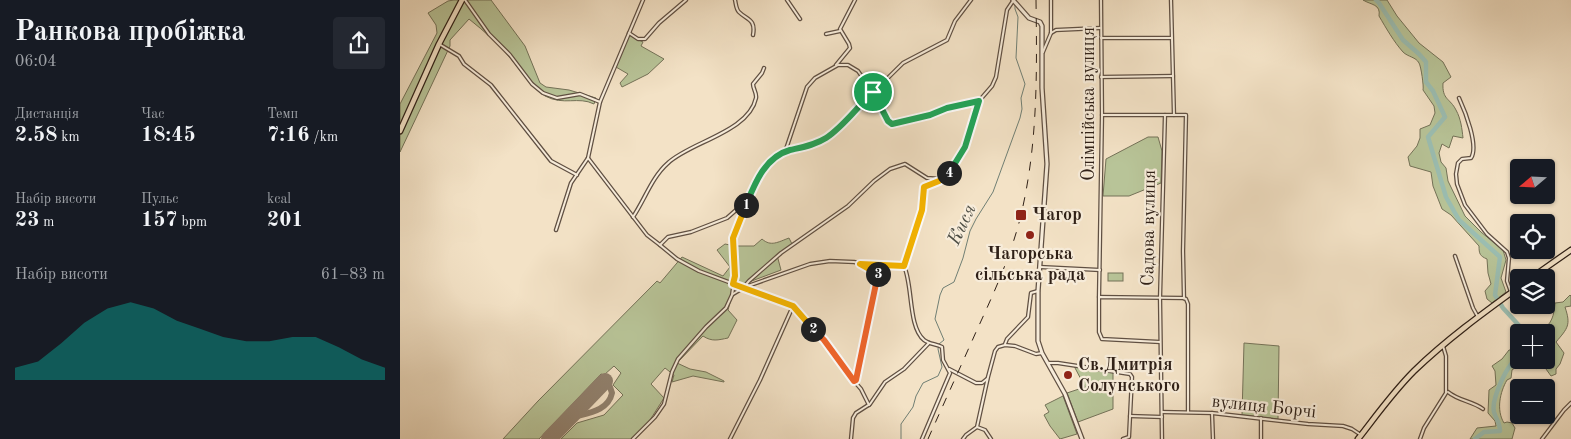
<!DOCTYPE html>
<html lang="uk">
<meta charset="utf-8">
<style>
body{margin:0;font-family:"Old Standard TT",serif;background:#242831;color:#f1f3f6;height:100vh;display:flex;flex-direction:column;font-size:19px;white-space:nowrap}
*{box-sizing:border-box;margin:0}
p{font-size:16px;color:#9ea1a6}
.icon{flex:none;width:28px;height:28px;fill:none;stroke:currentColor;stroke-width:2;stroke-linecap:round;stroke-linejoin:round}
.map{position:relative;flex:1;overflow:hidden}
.details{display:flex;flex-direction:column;background:#171b24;width:400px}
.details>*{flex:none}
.needle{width:32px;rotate:251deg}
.tools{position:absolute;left:1110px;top:159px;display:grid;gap:10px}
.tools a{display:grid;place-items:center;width:45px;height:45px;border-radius:5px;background:#171b24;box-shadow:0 1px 4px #0004;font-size:25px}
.pin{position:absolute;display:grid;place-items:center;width:42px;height:42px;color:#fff;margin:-21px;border:2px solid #fff;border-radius:50%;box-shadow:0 1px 5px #0007}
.km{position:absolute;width:25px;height:25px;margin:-12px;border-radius:50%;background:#222;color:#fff;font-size:14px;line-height:25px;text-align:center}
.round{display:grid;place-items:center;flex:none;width:52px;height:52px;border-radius:5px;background:#242831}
.overview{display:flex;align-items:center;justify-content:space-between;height:85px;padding:0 15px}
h1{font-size:28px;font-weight:800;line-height:38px}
.metrics{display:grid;grid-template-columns:repeat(3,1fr);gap:8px;height:85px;padding:5px 15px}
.metrics div{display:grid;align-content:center}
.metrics b{font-size:21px;font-weight:800}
.metrics small{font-size:14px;font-weight:400}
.metrics p{font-size:14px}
.chart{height:140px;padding:10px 15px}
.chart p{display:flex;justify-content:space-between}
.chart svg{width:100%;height:90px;margin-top:5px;fill:#0f766e;opacity:.7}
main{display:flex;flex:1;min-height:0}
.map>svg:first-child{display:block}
.green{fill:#b8c498;stroke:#747258}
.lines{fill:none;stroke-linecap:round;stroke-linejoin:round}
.stream{stroke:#707f74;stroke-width:1}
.river{stroke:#9bbeb2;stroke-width:4.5}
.taxiway{stroke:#91816e;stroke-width:6}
.runway{stroke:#91816e;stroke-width:16}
.minor-casing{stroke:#605043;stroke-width:4.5}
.tertiary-casing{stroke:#605043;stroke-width:5.5}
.primary-casing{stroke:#2f2017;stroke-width:7}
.trunk-casing{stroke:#2f2017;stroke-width:7}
.minor{stroke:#f7ecda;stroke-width:2}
.tertiary{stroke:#f7ecda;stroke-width:3}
.primary{stroke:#f3e2c6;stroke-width:4.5}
.trunk{stroke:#f3e2c6;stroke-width:4.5}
.rail{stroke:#2f2017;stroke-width:1;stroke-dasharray:9 9;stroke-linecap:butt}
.split-1-casing{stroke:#fff;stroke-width:10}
.split-2-casing{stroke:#fff;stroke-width:10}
.split-3-casing{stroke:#fff;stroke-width:10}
.split-4-casing{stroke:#fff;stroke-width:10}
.split-5-casing{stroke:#fff;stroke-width:10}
.split-1{stroke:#22a559;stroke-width:6}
.split-2{stroke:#f5b400;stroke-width:6}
.split-3{stroke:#f0652b;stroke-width:6}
.split-4{stroke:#f5b400;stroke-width:6}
.split-5{stroke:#22a559;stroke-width:6}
.poi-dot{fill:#8f2418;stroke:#f7ecda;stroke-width:2}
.labels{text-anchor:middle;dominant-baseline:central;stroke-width:4.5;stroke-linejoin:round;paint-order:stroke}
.street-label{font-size:18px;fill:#2f2017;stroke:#f7ecda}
.poi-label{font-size:18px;font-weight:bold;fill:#2f2017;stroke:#f7ecda;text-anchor:start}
.water-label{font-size:19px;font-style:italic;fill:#4f4f46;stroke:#f7ecda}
</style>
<main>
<section class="details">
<div class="overview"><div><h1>Ранкова пробіжка</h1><p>06:04</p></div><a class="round"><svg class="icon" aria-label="share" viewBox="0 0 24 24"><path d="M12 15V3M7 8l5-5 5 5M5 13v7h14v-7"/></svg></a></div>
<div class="metrics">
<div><p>Дистанція</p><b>2.58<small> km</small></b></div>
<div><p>Час</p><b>18:45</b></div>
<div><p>Темп</p><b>7:16<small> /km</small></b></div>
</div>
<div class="metrics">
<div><p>Набір висоти</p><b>23<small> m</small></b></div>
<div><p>Пульс</p><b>157<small> bpm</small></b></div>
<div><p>kcal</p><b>201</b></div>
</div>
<div class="chart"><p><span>Набір висоти</span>61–83 m</p>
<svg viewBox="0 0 160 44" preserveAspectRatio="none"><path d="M0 44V38L10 35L20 26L30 16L40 9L50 6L60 9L70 15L80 19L90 23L100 25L110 25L120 23L130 23L140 28L150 34L160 38V44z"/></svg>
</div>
</section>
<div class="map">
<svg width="1171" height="439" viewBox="0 0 1171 439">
<rect width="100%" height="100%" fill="#f3e2c6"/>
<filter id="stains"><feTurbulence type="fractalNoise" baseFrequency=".004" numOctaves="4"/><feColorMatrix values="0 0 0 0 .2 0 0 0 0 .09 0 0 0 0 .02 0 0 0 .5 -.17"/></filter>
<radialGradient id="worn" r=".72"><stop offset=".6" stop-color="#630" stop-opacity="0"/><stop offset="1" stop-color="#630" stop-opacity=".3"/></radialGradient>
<!-- green -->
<g class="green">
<path d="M54 0H91L125 46 140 83 146 87 169 90 196 98 194 104C178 96 164 106 145 96 130 86 122 72 111 59 99 44 84 31 69 19L50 40V46L0 152V104L37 33 36 25 28 13 48 1Z"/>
<path d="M963 0H987L997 16 1019 43 1043 62 1051 77 1043 83C1042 100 1050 98 1056 110 1061 119 1062 129 1063 138L1053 136 1049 148 1042 144 1039 153 1041 162 1046 168 1048 181 1065 216 1081 232 1103 250 1106 260 1101 278 1106 292 1092 303 1087 299 1085 291 1091 284 1088 273 1087 259C1080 256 1079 254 1079 246L1051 215 1042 209 1033 186 1031 172 1010 166 1008 157 1017 146 1020 138V129L1030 125 1035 113 1034 106 1023 90C1024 87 1021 66 1019 63 1016 57 1008 57 1003 52 994 42 986 28 979 16 981 4 971 5 963 0Z"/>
<path d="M229 35 243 42 241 46 264 59 248 74 222 87 220 83 228 74 216 67Z"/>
<path d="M748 137H758L762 151 761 183 729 196H703L706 159Z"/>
<path d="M389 238 392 244 377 255 381 270 349 282 343 288 333 292 328 310 337 320 328 338C318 340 312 342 303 336L277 363 290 369 306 372 324 381V382L293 376 272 382 274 375 265 368 251 384 264 398 250 420 231 439H161L177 423 204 415 223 395 213 385 221 373 214 366 204 375 201 374 139 439H103L138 401 257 281 260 283 282 257 323 276 330 267 317 250 325 244 335 246H354L362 239C371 247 378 242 389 238Z"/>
<rect x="708" y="273" width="15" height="8"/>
<path d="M1170 295 1171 296V306L1165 307C1171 325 1168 328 1156 342L1164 353 1160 364 1156 369V374L1151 376 1141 362C1132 360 1119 364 1112 370L1111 378 1107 380C1100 392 1096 410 1104 423L1107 422 1112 423 1115 428 1112 439H1070L1077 428 1096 426 1095 421 1088 413 1089 390 1096 385 1095 371 1092 366 1102 359 1109 350H1113V344L1116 343H1119V360H1146V332H1141C1152 323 1154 316 1155 303L1163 302Z"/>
<path d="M844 343 879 346 878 419 842 415Z"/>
<path d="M674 366 713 371V409L678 422 667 393 685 387Z"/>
<path d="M663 396 677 434 660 439 650 426 644 415 649 412 645 405Z"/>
</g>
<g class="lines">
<!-- stream -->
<path class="stream" d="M501 439V424L513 407 516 396 523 383 538 376 542 367 538 349 539 344 544 340 535 319 540 295 543 288 554 282 563 258 570 231 576 219 593 192 620 118 622 109 621 98 625 84 616 58 618 17 615 9V4"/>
<!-- river -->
<g class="river">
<path d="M976 0 979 3 1003 40 1019 54 1026 62V82L1033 91 1045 117 1028 137 1046 197 1059 220 1100 257 1095 295 1103 308 1125 332"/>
<path d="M1075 439 1084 432 1100 431C1100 423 1096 419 1094 412 1091 400 1107 363 1119 357"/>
</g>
<!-- taxiway -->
<path class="taxiway" d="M170 418C186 413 208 412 212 393L210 387 204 382"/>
<!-- runway -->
<path class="runway" d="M149 439 205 381"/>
<defs>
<g id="minor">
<path d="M65 0 89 34 110 55 132 84 143 93 157 98 180 94 200 102"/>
<path d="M335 0C336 4 336 9 339 12 347 20 356 19 353 35"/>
<path d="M387 0 400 19"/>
<path d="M771 0 774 115"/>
<path d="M229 33 238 39H245L259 23 286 0"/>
<path d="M651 33 656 30 700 28"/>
<path d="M426 34 440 31"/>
<path d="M701 38H771"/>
<path d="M39 44 59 56 64 64 91 85 151 161 177 175"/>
<path d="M643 52 651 33V0"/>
<path d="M436 65 450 48 449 44 440 29 455 0"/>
<path d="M701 77 773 76"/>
<path d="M1059 98C1065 111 1079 146 1071 158L1062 159 1058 163 1056 174 1057 184 1065 205 1087 234 1107 252 1109 258 1107 281 1111 292"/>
<path d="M702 115H786L783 251 784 298"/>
<path d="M385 152 407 87 415 78 438 65H448L458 71 477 98 487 120 491 123 528 116 547 108 579 101"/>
<path d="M188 158 247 235 260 245 277 259 299 271 393 306 424 340 454 381 461 389 469 405"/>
<path d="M233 217C245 199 252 177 268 163 290 142 349 132 356 98 357 93 353 89 353 84L362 73 364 68"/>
<path d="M156 230 171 183 188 158 200 102 243 0"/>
<path d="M260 245 268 237 291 232 327 218 344 203H347"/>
<path d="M1055 256 1073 308 1078 317"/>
<path d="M640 267 700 270"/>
<path d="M345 287 410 264 430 261 454 262 472 266H504"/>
<path d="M333 294 343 288 349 281 381 253 448 206 474 181 490 169 505 164 527 178 541 179"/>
<path d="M699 297 702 115 701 0"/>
<path d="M760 342 702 339 699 332V297L783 298 786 299 788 304V412"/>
<path d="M605 344 607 339 628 317 631 293 638 291"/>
<path d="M649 363H658L730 374 732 377 729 437 723 439"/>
<path d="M549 369 576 383H582L587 379"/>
<path d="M454 381 458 372 478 277 477 273 471 272 462 265"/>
<path d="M1048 392C1059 401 1072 401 1083 409"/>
<path d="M762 412 812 413 908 424 943 426 952 429 961 435"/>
<path d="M812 413 813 439"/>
<path d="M730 416 762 417"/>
<path d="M861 418V439"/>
<path d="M577 427 585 430 591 439"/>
<path d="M233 439 255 417 264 404 272 372 278 359 306 327 326 308 332 295 335 276 332 246 333 236 353 187 365 167 382 153 412 145 429 136 503 63 547 40 555 21 571 0"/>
<path d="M330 439 360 380 393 306"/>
<path d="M451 439 453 418 456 413 470 404 485 382 504 369 529 343"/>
<path d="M522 439 550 373 543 360 542 347C536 344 529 344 524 340 508 327 513 285 504 266L522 209 524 187 539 181 549 173 564 150 579 101 592 86 596 77 607 10 613 1"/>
<path d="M563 439 566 435 577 427 588 377 595 351 598 347 605 345 615 346 636 354 642 353"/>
<path d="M762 439 760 298 765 115"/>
<path d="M1020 439 1024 428 1046 393V356L1043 346"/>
<path d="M1142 439 1164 410 1171 403"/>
</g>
<path id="tertiary" d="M613 0 629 18 640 22 642 26V88L647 164 638 291V341L642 353 665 394 682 439"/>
<g id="primary">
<path d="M1131 278 1171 250"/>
<path d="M958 439C976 416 993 392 1014 371 1046 340 1083 313 1119 287"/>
</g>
<path id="trunk" d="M0 131 39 44 62 0"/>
</defs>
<!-- minor casing -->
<use href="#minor" class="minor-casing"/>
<!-- tertiary casing -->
<use href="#tertiary" class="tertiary-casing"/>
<!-- primary casing -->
<use href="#primary" class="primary-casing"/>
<!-- trunk casing -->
<use href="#trunk" class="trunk-casing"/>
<!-- minor -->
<use href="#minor" class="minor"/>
<!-- tertiary -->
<use href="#tertiary" class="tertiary"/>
<!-- primary -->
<use href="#primary" class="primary"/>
<!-- trunk -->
<use href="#trunk" class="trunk"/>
<!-- rail -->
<path class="rail" d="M528 439C544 403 560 368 576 332 593 295 610 258 620 219 638 146 637 74 636 0"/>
</g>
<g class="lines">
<defs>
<path id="split-1" d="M346 205C355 183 365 157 390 150 403 147 415 145 426 138 444 126 457 107 473 92"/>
<path id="split-2" d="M346 205 333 238 335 276 333 284 393 306 413 329"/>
<path id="split-3" d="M413 329 424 340 454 381 456 380 478 274"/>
<path id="split-4" d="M478 274 460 264 504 266 522 210 524 187 539 181 549 173"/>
<path id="split-5" d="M473 92 488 121 492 124 530 115 547 108 579 101 565 147 549 173"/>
</defs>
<!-- split-1 casing -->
<use href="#split-1" class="split-1-casing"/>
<!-- split-2 casing -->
<use href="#split-2" class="split-2-casing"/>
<!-- split-3 casing -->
<use href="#split-3" class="split-3-casing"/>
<!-- split-4 casing -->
<use href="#split-4" class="split-4-casing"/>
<!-- split-5 casing -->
<use href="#split-5" class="split-5-casing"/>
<!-- split-1 -->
<use href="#split-1" class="split-1"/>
<!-- split-2 -->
<use href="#split-2" class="split-2"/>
<!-- split-3 -->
<use href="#split-3" class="split-3"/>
<!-- split-4 -->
<use href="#split-4" class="split-4"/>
<!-- split-5 -->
<use href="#split-5" class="split-5"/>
</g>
<!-- markers -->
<g class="poi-dot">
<rect x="615" y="209" width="12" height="12" rx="2.5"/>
<circle cx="630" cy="235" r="5"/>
<circle cx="668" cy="375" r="5"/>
</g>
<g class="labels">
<!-- street labels -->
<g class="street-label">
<text transform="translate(689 104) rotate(-90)">Олімпійська вулиця</text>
<text transform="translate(749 228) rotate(-89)">Садова вулиця</text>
<text transform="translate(864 407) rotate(6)">вулиця Борчі</text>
</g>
<!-- poi labels -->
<g class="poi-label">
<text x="632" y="215">Чагор</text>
<text x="630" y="254" text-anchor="middle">Чагорська<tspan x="630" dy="21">сільська рада</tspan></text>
<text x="678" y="365">Св.Дмитрія<tspan x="678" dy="21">Солунського</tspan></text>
</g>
<!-- water labels -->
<g class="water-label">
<text transform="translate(563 225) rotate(-65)">Кися</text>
</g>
</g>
<rect width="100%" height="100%" filter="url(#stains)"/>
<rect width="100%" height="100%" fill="url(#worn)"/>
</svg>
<div class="tools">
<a><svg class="needle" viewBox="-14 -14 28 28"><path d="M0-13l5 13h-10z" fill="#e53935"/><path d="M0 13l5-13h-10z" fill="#9ea1a6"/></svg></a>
<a><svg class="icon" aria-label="locate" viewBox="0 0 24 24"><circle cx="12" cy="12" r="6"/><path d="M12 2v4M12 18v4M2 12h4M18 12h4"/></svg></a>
<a><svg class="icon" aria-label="layers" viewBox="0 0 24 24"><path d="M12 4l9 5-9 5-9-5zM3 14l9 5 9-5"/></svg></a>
<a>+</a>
<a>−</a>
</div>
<div class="pin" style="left:473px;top:92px;background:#1e9e55"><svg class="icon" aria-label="arrive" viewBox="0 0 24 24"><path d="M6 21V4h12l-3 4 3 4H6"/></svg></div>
<b class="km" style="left:346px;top:205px">1</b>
<b class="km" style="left:413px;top:329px">2</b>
<b class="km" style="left:478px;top:274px">3</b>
<b class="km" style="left:549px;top:173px">4</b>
</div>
</main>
